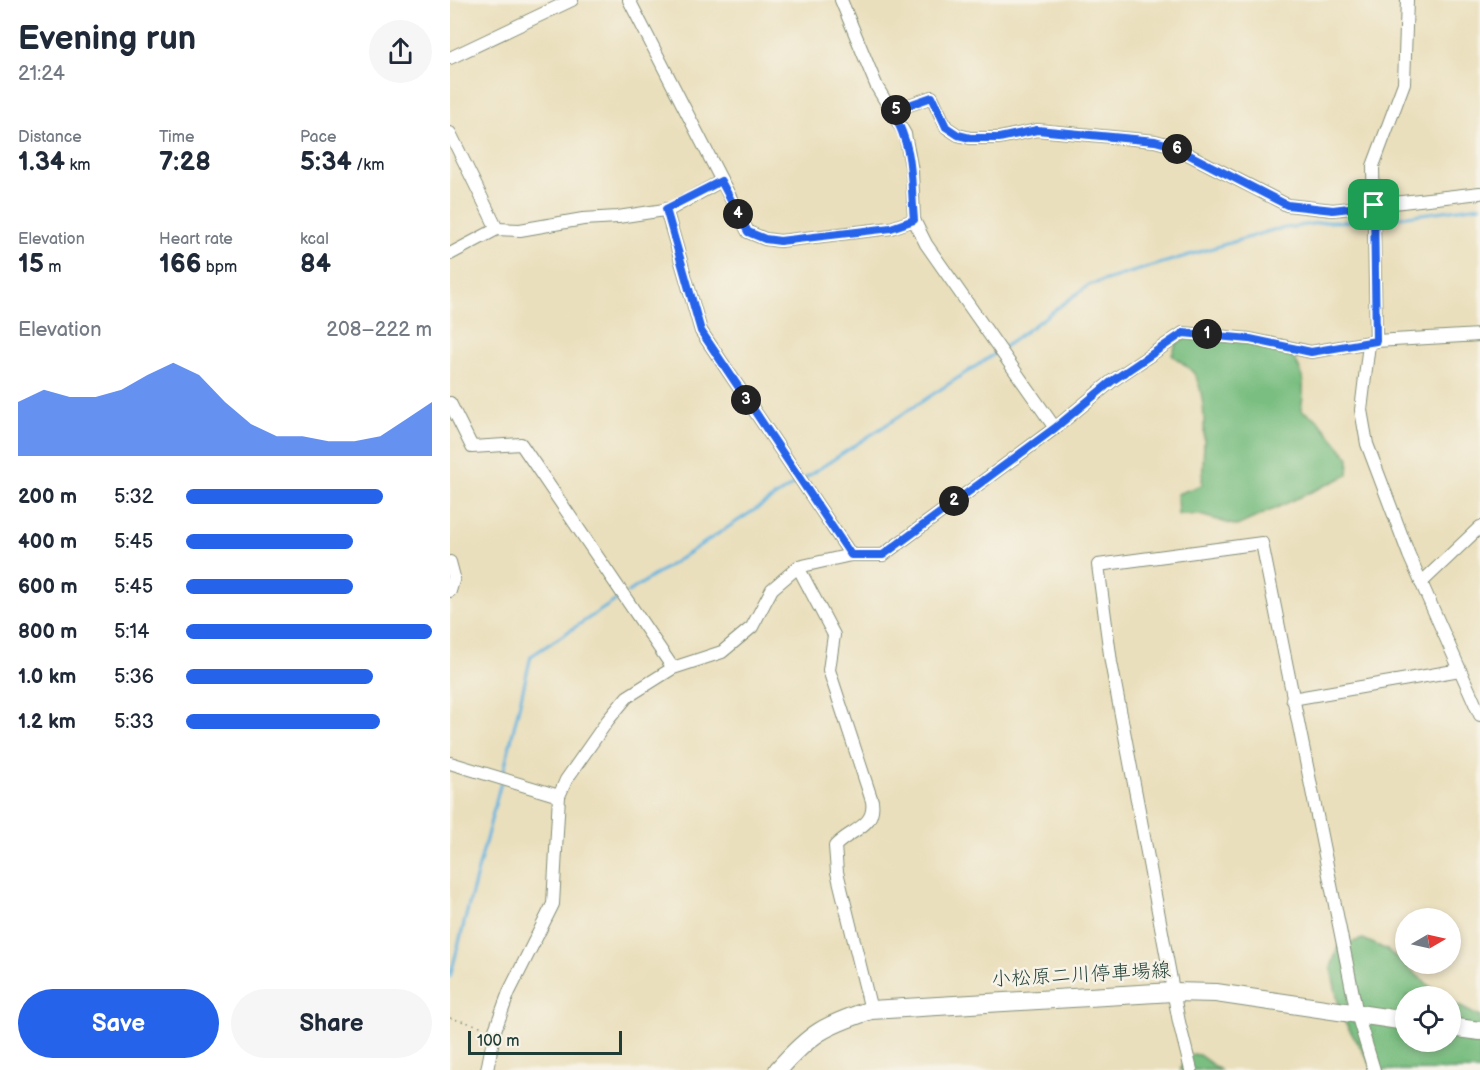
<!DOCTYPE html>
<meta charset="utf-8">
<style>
body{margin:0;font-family:"Balsamiq Sans","Klee One",sans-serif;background:#f6f6f7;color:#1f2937;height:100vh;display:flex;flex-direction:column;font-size:22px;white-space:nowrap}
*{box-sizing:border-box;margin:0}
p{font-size:20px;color:#747a83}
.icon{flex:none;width:33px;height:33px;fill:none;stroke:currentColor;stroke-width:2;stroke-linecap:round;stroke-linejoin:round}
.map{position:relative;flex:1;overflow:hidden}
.details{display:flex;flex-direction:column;background:#fff;width:450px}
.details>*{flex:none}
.needle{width:39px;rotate:81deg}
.buttons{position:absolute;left:945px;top:908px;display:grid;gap:12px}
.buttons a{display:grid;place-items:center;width:66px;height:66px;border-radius:50%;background:#fff;box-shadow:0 3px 9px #0003;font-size:30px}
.scale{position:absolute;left:18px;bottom:15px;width:154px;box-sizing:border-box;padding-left:6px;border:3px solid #1f3d34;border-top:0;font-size:16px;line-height:21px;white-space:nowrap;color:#1f3d34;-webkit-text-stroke:4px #f7f3e8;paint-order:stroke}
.pin{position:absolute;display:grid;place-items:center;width:51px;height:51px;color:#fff;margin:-26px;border-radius:12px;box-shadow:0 3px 9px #0006}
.km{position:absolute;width:30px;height:30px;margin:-15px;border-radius:50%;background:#222;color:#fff;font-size:16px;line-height:30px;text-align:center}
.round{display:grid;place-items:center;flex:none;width:63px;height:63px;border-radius:32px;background:#f6f6f7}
.head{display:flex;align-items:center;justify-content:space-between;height:102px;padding:0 18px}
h1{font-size:33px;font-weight:700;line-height:45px}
.stats{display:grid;grid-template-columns:repeat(3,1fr);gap:9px;height:102px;padding:6px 18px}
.stats div{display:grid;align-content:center}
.stats b{font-size:26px;font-weight:700}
.stats small{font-size:16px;font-weight:400}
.stats p{font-size:16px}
.chart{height:168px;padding:12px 18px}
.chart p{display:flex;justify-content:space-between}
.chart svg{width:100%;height:108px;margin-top:6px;fill:#2563eb;opacity:.7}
.cta{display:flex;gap:12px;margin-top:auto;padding:12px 18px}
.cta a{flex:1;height:69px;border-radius:36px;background:#2563eb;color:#fff;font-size:24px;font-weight:700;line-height:69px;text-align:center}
.cta a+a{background:#f6f6f7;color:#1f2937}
ul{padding:0 18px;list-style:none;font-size:20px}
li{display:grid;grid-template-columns:96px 72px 1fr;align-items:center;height:45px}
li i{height:15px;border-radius:8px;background:#2563eb}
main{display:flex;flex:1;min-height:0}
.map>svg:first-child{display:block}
.forest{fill:#7abe81;stroke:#4c7e5a;stroke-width:1.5}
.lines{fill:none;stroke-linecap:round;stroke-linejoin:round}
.stream{stroke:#63b3de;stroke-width:3}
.street-casing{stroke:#848e78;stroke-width:14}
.secondary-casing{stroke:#848e78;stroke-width:20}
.path{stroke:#848e78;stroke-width:1.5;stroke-dasharray:1.5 4.5;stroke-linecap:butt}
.street{stroke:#fff;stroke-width:12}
.secondary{stroke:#fff;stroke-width:18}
.route-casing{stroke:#fff;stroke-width:12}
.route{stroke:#2563eb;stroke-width:8}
.labels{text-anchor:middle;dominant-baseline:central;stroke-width:5;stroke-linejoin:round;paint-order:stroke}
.street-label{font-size:20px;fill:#1f3d34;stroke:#f7f3e8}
</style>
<main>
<section class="details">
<div class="head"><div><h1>Evening run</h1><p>21:24</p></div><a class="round"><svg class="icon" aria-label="share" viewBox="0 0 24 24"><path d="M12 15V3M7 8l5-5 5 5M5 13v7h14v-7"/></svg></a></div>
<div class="stats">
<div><p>Distance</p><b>1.34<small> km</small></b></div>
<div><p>Time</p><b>7:28</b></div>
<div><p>Pace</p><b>5:34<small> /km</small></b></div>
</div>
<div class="stats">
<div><p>Elevation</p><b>15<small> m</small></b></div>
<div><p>Heart rate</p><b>166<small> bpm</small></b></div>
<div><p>kcal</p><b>84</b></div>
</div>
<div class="chart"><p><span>Elevation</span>208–222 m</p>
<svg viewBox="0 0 160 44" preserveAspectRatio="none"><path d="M0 44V22L10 17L20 20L30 20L40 17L50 11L60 6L70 11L80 22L90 31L100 36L110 36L120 38L130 38L140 36L150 29L160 22V44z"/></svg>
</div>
<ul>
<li><b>200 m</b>5:32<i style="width:80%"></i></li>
<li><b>400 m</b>5:45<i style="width:68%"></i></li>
<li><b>600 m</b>5:45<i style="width:68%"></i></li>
<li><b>800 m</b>5:14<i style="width:100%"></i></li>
<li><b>1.0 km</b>5:36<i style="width:76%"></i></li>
<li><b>1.2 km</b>5:33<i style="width:79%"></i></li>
</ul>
<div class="cta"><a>Save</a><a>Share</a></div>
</section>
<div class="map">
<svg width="1030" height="1070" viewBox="0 0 1030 1070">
<rect width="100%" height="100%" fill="#f7f3e8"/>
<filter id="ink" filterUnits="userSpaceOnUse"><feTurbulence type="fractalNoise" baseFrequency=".0167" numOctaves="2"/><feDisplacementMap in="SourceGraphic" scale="12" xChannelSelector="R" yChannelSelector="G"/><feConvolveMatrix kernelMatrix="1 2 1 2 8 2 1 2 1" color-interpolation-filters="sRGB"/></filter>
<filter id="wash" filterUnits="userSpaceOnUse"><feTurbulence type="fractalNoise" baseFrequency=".008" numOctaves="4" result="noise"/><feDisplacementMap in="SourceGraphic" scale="24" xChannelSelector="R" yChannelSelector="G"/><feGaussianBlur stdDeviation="1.35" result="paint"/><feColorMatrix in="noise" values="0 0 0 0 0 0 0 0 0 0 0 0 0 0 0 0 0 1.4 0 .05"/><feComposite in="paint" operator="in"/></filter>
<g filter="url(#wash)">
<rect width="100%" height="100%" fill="#eadfbc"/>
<!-- forest -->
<g class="forest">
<path d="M737 337 802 343 842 354C855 376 855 386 851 410L867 419 899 458 898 475 787 526 750 515H728L727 494 752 485C753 455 759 405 746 377 743 369 729 361 722 355L726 344Z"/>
<path d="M913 939 937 950 991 996H956V1041H1000L1001 1002 1030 1017V1070H928L923 1068 891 1016 881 968 888 946Z"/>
<path d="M743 1054 749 1055 770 1070H730L735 1058Z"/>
</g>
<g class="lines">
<!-- stream -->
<g class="stream">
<path d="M928 220 1030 206"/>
<path d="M554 347 639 285 823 230 875 222 922 221"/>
<path d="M355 478 546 353"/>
<path d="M177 593 349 481"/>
<path d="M53 774 81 656 171 597"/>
<path d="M0 977 51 782"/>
</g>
</g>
</g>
<g filter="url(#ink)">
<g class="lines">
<defs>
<g id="street">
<path d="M179 0 298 232 315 239 330 241 441 228 464 220"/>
<path d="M391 0 427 87 455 134 462 171 464 220 476 244 605 428"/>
<path d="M0 58 122 0"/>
<path d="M442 111 482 97 496 127 508 135 520 138H549L587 130 705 141 720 145 837 205 883 210 1030 193"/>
<path d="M0 133 47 229"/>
<path d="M216 209 251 331 401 555"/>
<path d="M0 254 47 229 70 230 133 219 168 217 221 209 271 181"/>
<path d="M926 341 923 166 954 83 957 0"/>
<path d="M919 344 911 410 917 444 959 555 1030 715"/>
<path d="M0 403 22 447 71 444 223 668"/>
<path d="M0 562 4 577 0 591"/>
<path d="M348 567 384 635 379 670 422 801C426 827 401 829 385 846L387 872 421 1010"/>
<path d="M971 583 1030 527"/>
<path d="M842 699 1010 670"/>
<path d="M0 763 109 796"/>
<path d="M37 1070 45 1030 59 992 103 904 109 796 116 780 158 720 177 697 223 668 272 652 302 627 322 589 348 567 401 555H433L605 428 662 381 733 333 800 339 861 352 926 341 1030 335"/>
<path d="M741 1070 729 1022 661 662 648 565 812 543 907 1014 924 1070"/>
</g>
<g id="secondary">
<path d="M1000 1027 1030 1031"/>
<path d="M328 1070C362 1032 374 1026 421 1010L723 992 766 993 956 1021"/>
</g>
</defs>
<!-- street casing -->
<use href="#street" class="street-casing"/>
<!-- secondary casing -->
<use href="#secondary" class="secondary-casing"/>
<!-- path -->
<path class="path" d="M0 1018 34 1027"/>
<!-- street -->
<use href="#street" class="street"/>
<!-- secondary -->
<use href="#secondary" class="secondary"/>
</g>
</g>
<g class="lines" filter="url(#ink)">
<defs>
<path id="route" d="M482 97 496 127 508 135 520 138H549L587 130 705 141 720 145 837 205 883 210 924 205 926 341 861 352 800 339 733 333 662 381 605 428 433 555H401L251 331 216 209 271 181 298 232 315 239 330 241 441 228 464 220C460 177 465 151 442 111Z"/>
</defs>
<!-- route casing -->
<use href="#route" class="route-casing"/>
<!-- route -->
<use href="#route" class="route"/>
</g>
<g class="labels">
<!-- street labels -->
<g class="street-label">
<text transform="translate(631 975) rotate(-3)">小松原二川停車場線</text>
</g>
</g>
</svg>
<div class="buttons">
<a><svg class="needle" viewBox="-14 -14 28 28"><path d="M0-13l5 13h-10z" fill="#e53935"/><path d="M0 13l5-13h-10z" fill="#747a83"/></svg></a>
<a><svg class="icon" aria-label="locate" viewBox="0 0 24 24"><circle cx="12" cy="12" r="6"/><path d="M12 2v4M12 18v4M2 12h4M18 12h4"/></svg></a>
</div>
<div class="scale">100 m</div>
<div class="pin" style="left:924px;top:205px;background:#1e9e55"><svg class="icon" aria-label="arrive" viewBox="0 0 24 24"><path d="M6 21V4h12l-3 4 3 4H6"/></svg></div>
<b class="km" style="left:757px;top:334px">1</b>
<b class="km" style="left:504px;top:501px">2</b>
<b class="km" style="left:296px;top:400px">3</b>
<b class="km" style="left:288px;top:214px">4</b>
<b class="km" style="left:446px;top:110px">5</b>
<b class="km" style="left:727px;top:149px">6</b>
</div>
</main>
